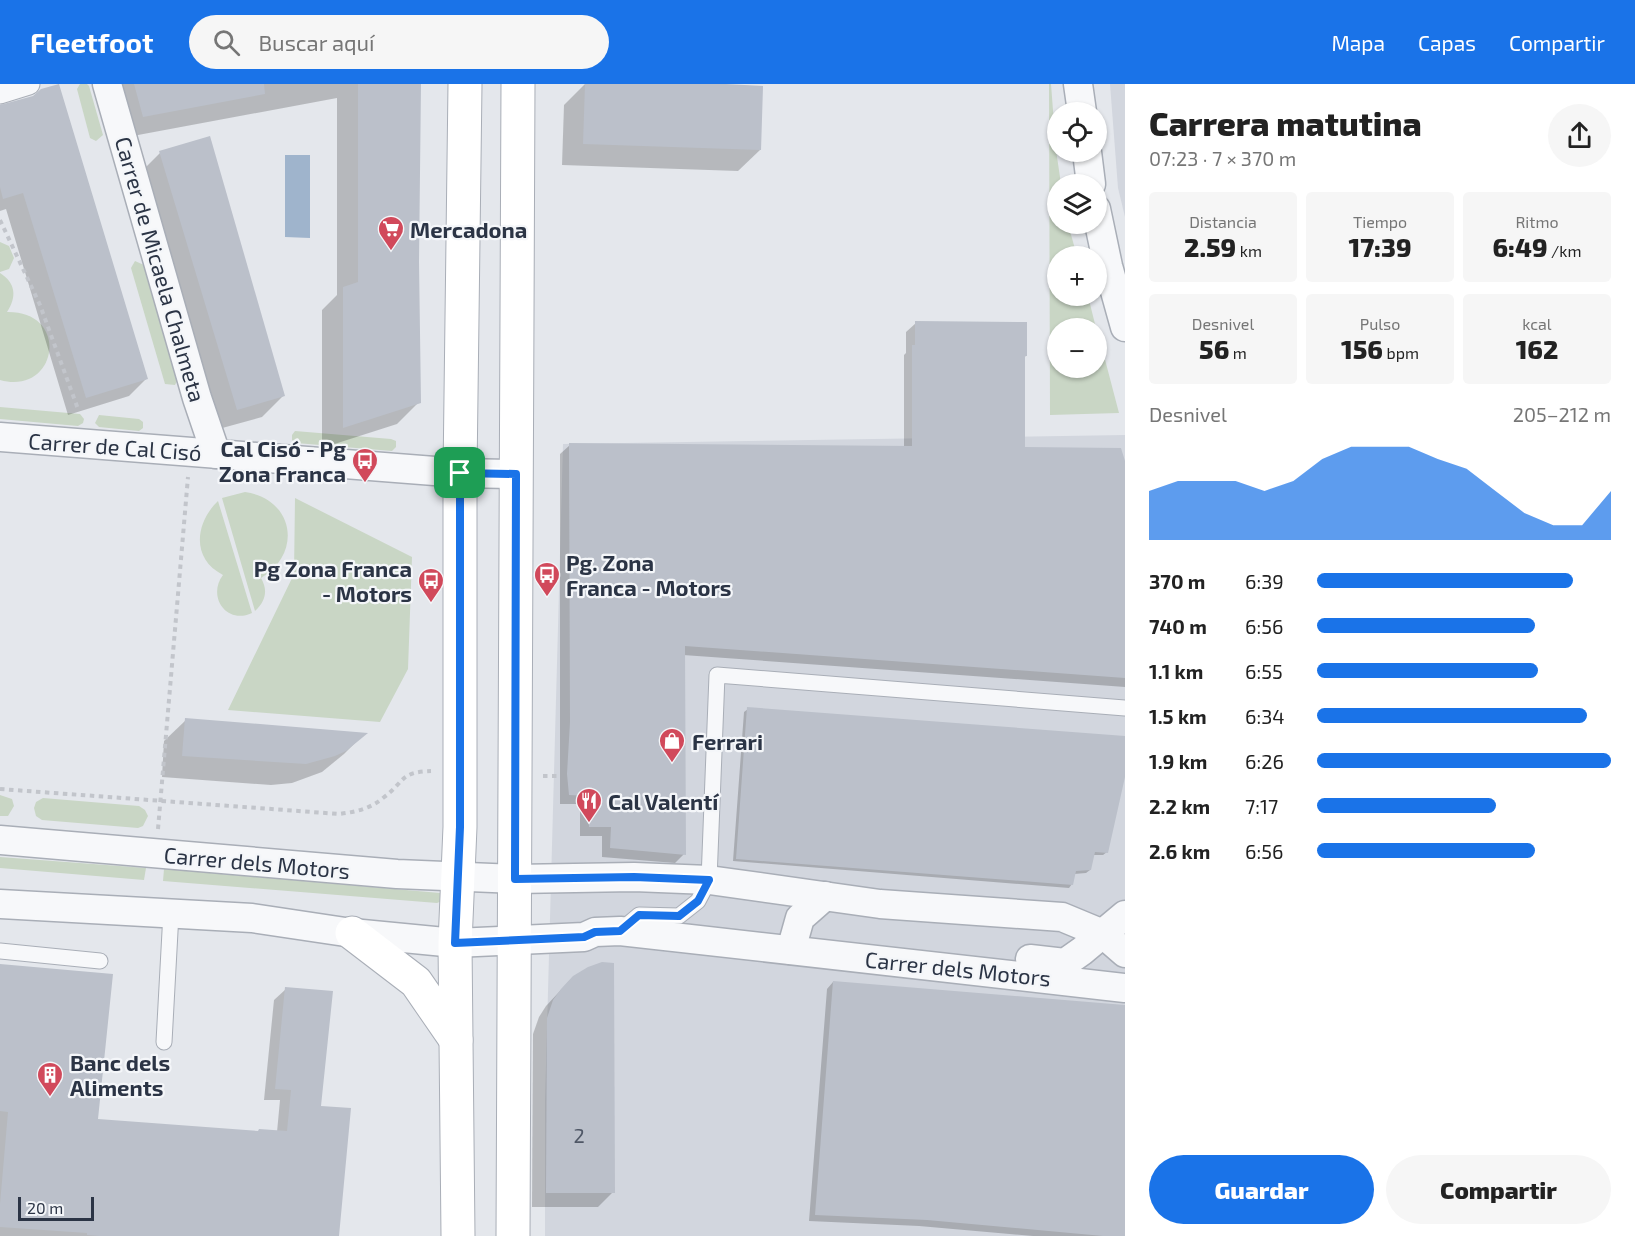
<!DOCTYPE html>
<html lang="es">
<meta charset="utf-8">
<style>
body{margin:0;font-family:"Exo 2",sans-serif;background:#f6f6f6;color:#222;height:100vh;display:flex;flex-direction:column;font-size:22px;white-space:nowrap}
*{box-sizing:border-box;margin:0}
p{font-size:20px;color:#767676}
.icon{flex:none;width:33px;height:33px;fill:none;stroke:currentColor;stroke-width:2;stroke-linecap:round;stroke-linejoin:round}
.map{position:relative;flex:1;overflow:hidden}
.side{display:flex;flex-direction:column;background:#fff;width:510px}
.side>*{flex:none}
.buttons{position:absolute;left:1047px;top:18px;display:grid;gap:12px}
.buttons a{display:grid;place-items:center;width:60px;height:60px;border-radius:50%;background:#fff;box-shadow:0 2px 4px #0004;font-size:30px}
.scale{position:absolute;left:18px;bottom:15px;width:76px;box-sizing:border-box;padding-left:6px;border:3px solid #2b3445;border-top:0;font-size:16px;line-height:21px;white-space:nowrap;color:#2b3445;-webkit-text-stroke:4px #f4f6f9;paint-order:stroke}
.pin{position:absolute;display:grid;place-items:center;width:51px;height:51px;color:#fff;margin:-26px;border-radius:12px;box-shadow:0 3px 9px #0006}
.round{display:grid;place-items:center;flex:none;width:63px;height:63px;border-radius:32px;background:#f6f6f6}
.head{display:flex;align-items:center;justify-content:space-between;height:102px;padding:0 24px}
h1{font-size:33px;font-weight:800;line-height:45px}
.stats{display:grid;grid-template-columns:repeat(3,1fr);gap:9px;height:102px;padding:6px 24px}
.stats div{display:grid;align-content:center;border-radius:6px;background:#f6f6f6;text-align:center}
.stats b{font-size:26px;font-weight:800}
.stats small{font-size:16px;font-weight:400}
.stats p{font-size:16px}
.chart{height:168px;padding:12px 24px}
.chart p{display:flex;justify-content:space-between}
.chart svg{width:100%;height:108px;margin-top:6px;fill:#1a73e8;opacity:.7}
.action{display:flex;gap:12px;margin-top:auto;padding:12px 24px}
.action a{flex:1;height:69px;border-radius:36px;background:#1a73e8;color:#fff;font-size:24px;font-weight:800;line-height:69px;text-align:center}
.action a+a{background:#f6f6f6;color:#222}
ul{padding:0 24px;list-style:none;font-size:20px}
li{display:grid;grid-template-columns:96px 72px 1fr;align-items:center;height:45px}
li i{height:15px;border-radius:8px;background:#1a73e8}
header{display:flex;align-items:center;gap:36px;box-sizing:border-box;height:84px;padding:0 30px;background:#1a73e8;color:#fff}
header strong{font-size:28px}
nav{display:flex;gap:33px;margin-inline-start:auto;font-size:21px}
.search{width:420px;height:54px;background:#f6f6f6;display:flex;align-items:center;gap:15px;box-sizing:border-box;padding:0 21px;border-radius:33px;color:#767676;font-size:22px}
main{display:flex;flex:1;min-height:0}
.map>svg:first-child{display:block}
.built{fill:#d2d6de}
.green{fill:#c9d6c5}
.water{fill:#9fb4cc}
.shadow{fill:#0003}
.building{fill:#bbc0ca}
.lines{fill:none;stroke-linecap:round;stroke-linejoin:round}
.service-casing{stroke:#a9aeb7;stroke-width:17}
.pedestrian-casing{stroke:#a9aeb7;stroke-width:23}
.minor-casing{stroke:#a9aeb7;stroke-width:31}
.secondary-casing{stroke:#a9aeb7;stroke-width:35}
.path{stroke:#c2c5cb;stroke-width:4;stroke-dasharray:4.5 4.5;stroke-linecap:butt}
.service{stroke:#f7f8fa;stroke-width:15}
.pedestrian{stroke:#f7f8fa;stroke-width:21}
.minor{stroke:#f7f8fa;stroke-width:28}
.secondary{stroke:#fff;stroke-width:33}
.route-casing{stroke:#fff;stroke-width:12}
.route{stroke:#1a73e8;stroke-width:8}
.labels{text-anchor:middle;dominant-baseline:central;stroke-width:4.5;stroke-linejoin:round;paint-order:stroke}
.number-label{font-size:20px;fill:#4f5766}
.poi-label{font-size:22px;font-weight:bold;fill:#2b3445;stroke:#f4f6f9;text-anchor:start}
.street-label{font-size:22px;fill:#2b3445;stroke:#f4f6f9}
</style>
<header>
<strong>Fleetfoot</strong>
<div class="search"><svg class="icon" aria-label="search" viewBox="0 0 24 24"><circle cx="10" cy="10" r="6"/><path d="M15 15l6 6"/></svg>Buscar aquí</div>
<nav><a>Mapa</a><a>Capas</a><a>Compartir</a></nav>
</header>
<main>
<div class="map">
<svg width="1125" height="1152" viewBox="0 0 1125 1152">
<rect width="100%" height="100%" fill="#e4e7ec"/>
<!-- built -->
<g class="built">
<path d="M1110 0H1125V133L1118 104Z"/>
<path d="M1125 351V1152H545V1017L563 360Z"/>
</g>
<!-- green -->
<g class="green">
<path d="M80 0H87L89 2 103 51 96 57 90 54 77 5Z"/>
<path d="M1049 0H1051L1056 66 1061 100H1058V140H1068L1077 172H1058V212H1088L1096 244H1058V284H1096L1097 245 1119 329 1050 331Z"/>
<path d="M0 158 9 162 14 174 9 185 0 188Z"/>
<path d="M135 177 144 181 178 295 175 301 165 300 131 184Z"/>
<path d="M0 189C16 199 17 213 7 228 71 227 58 312 0 296Z"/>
<path d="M0 323 80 330 84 335 83 339 78 342 0 335Z"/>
<path d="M99 331 139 335 143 338V344L139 347 99 343 95 339Z"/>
<path d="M295 347 391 355 396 357V363L392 367 296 359 292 356V351Z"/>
<path d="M245 408C294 415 303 469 261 494 268 506 266 517 255 527L222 414Z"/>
<path d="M295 414 412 473 408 585 380 638 228 626 294 490Z"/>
<path d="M218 417 252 529C226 541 207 512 223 491 191 475 195 439 218 417Z"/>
<path d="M0 711 12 715 14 722 8 732H0Z"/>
<path d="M43 714 139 722 145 726 148 732 143 742 138 744 42 736 36 732 34 724 36 718Z"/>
<path d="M0 773 146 784 144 796 0 784Z"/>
<path d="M164 785 440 809 442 817 437 819 163 797Z"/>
</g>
<!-- water -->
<path class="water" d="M285 71H310V154L285 153Z"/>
<!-- shadow -->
<g class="shadow">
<path d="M111 0H419L417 178 419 318 397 340 322 364V226L337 211V14L122 54Z"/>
<path d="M585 0H724L760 66 738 87 562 81 564 21Z"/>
<path d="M34 14 146 295 129 312 68 331 6 125 0 127V22Z"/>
<path d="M160 69 283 312 262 333 215 346 139 90Z"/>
<path d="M916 239 1026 272 1023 274V364L1125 381V603L683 571 684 770 675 779 602 773V752H580V720H560V370L570 361 904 363V271L906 269V248Z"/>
<path d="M748 625 1125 654V686L1107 768 1103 771H1093L1090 786 1086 789 1074 790 1072 800 1069 804 733 777 744 628Z"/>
<path d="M186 636 364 650 344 670 322 688 292 699 271 701 162 693 164 657Z"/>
<path d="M0 882 97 1037 257 1048H277L280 1016H264L274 916 286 905 319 1024 337 1152H0Z"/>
<path d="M573 893 613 1108 598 1123H532L533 950 539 933 546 922Z"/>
<path d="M833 898 1125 922V1152H1033L919 1142 809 1137 827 905Z"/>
</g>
<!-- building -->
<g class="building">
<path d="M59 0 148 295 86 314 23 109 3 115 0 103V21L33 12 41 5Z"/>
<path d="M134 0H264L265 10 143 33Z"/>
<path d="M358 0H421L419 178 421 319 343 344V203L358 198Z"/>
<path d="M585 0H726L763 2 761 66 583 60Z"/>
<path d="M210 52 285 312 237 326 159 67Z"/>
<path d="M915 237 1027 238V272H1025V363L1121 364 1125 377V594L685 562 686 771 610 764 611 743H589V712L569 711 567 690 570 638 569 359 912 362V261H915Z"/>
<path d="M747 623 1125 652V693L1108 769 1095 768 1091 786 1076 787 1073 801 736 775Z"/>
<path d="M185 634 272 641 368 649 346 667 335 672 306 680 182 672Z"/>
<path d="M602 878 614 879 615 1109H546L547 934 553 916 561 905 573 892 588 883Z"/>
<path d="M0 880 113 890 98 1035 258 1047 259 1045 287 1047 291 1006 275 1005 285 903 333 907 321 1022 351 1024 339 1152H99L87 1151V1149L0 1143V1120L8 1028 0 1027Z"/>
<path d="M833 897 1125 921V1152H1103L927 1136 815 1131Z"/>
</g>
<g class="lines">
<defs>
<g id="service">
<path d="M620 847 639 831 679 832 698 817 709 796 717 591 1125 624"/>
<path d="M0 867 100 877"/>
<path d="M164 958 171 829"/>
</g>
<path id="pedestrian" d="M0 9 29 0"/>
<g id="minor">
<path d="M107 0 197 314 216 370"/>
<path d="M1078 0 1082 28"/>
<path d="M1087 68 1091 100"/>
<path d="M1096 125 1108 182 1125 243"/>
<path d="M0 353 460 389 516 390"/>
<path d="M0 756 397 790 515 795 634 793 709 796 880 820 1062 833 1103 850 1125 869"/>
<path d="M0 820 252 834 352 849 455 859 584 853 595 848 620 847 1125 904"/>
<path d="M791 866 800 834 825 812"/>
<path d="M1030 875 1065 879 1082 867 1125 831"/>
</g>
<g id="secondary">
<path d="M352 849 416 898 456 956"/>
<path d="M458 1152 455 859 460 743V389L465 0"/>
<path d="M513 1152 518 0"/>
</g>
</defs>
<!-- service casing -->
<use href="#service" class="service-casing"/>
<!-- pedestrian casing -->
<use href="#pedestrian" class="pedestrian-casing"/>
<!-- minor casing -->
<use href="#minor" class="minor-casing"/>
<!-- secondary casing -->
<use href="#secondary" class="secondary-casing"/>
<!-- path -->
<g class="path">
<path d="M0 136 40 221 78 325"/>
<path d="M543 692H561"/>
<path d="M0 705 339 730C355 728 370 725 383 714 405 698 399 688 431 687"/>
<path d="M158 745 188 393"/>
</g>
<!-- service -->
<use href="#service" class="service"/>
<!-- pedestrian -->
<use href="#pedestrian" class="pedestrian"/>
<!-- minor -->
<use href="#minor" class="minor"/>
<!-- secondary -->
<use href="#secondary" class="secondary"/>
</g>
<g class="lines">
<defs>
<path id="route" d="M460 389 516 390 515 795 634 793 709 796 698 817 679 832 639 831 620 847 595 848 584 853 455 859 460 743Z"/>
</defs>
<!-- route casing -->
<use href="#route" class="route-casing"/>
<!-- route -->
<use href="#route" class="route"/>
</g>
<!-- icons -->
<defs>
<symbol id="supermarket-pin" viewBox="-11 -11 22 30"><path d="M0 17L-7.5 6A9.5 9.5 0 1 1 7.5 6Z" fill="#d1495b" stroke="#f4f6f9"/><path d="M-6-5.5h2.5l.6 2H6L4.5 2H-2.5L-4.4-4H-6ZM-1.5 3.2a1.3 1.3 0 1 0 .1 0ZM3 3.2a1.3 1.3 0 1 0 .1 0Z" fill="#fff"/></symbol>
<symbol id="bus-pin" viewBox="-11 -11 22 30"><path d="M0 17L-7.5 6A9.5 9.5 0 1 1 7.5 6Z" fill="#d1495b" stroke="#f4f6f9"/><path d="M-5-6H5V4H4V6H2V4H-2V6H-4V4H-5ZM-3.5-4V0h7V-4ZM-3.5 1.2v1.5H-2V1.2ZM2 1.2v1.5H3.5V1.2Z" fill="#fff"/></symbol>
<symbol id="shop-pin" viewBox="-11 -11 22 30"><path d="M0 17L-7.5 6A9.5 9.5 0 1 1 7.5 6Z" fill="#d1495b" stroke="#f4f6f9"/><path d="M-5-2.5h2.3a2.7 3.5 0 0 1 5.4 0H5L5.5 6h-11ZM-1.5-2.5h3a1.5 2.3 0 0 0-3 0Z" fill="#fff"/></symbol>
<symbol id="restaurant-pin" viewBox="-11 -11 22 30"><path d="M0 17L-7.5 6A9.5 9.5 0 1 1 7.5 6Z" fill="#d1495b" stroke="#f4f6f9"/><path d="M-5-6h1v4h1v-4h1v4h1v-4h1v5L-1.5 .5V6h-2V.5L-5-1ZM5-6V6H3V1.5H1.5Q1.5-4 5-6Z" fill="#fff"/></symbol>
<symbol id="building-pin" viewBox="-11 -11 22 30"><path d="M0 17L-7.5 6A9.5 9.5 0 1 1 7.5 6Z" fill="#d1495b" stroke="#f4f6f9"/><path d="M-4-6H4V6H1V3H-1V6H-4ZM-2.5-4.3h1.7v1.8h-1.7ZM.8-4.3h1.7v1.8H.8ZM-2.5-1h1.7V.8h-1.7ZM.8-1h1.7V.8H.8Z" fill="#fff"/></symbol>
</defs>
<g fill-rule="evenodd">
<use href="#supermarket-pin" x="376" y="130" width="30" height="40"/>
<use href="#bus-pin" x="350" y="362" width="30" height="40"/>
<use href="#bus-pin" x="532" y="476" width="30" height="40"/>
<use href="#bus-pin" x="416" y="482" width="30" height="40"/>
<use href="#shop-pin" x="657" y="642" width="30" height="40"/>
<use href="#restaurant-pin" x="574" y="702" width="30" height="40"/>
<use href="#building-pin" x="35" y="976" width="30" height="40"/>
</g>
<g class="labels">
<!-- number labels -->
<g class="number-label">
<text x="579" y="1051">2</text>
</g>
<!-- poi labels -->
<g class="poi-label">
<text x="410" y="145">Mercadona</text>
<text x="346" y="364" text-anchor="end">Cal Cisó - Pg<tspan x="346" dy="25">Zona Franca</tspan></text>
<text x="566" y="478">Pg. Zona<tspan x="566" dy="25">Franca - Motors</tspan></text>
<text x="412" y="484" text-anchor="end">Pg Zona Franca<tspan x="412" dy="25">- Motors</tspan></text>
<text x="692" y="657">Ferrari</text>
<text x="608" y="717">Cal Valentí</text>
<text x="70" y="978">Banc dels<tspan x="70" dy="25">Aliments</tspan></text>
</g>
<!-- street labels -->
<g class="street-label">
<text transform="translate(161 185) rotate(74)">Carrer de Micaela Chalmeta</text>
<text transform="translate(115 362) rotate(4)">Carrer de Cal Cisó</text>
<text transform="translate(257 778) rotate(5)">Carrer dels Motors</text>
<text transform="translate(958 884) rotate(6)">Carrer dels Motors</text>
</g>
</g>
</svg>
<div class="buttons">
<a><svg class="icon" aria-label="locate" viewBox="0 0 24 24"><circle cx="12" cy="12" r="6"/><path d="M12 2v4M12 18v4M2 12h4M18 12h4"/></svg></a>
<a><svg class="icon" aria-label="layers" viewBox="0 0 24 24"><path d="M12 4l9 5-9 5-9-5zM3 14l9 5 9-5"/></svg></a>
<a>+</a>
<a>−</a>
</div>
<div class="scale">20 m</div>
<div class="pin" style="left:460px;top:389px;background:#1e9e55"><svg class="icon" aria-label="arrive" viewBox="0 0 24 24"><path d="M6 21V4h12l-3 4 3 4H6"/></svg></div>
</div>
<section class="side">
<div class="head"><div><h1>Carrera matutina</h1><p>07:23 · 7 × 370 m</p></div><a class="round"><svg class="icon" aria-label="share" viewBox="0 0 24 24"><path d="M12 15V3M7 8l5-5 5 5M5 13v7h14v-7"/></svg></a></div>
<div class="stats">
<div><p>Distancia</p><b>2.59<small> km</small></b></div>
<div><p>Tiempo</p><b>17:39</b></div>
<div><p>Ritmo</p><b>6:49<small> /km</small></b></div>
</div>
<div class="stats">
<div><p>Desnivel</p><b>56<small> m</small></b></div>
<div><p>Pulso</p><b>156<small> bpm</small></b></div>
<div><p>kcal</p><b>162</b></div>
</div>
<div class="chart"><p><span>Desnivel</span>205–212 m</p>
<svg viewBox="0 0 160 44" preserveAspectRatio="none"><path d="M0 44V24L10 20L20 20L30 20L40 24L50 20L60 11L70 6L80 6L90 6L100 11L110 15L120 24L130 33L140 38L150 38L160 24V44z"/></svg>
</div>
<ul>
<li><b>370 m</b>6:39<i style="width:87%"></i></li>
<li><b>740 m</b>6:56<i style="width:74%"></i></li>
<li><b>1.1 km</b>6:55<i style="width:75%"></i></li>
<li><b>1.5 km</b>6:34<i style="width:92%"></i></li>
<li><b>1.9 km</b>6:26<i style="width:100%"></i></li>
<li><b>2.2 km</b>7:17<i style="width:61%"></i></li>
<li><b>2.6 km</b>6:56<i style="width:74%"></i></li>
</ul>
<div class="action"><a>Guardar</a><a>Compartir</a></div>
</section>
</main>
